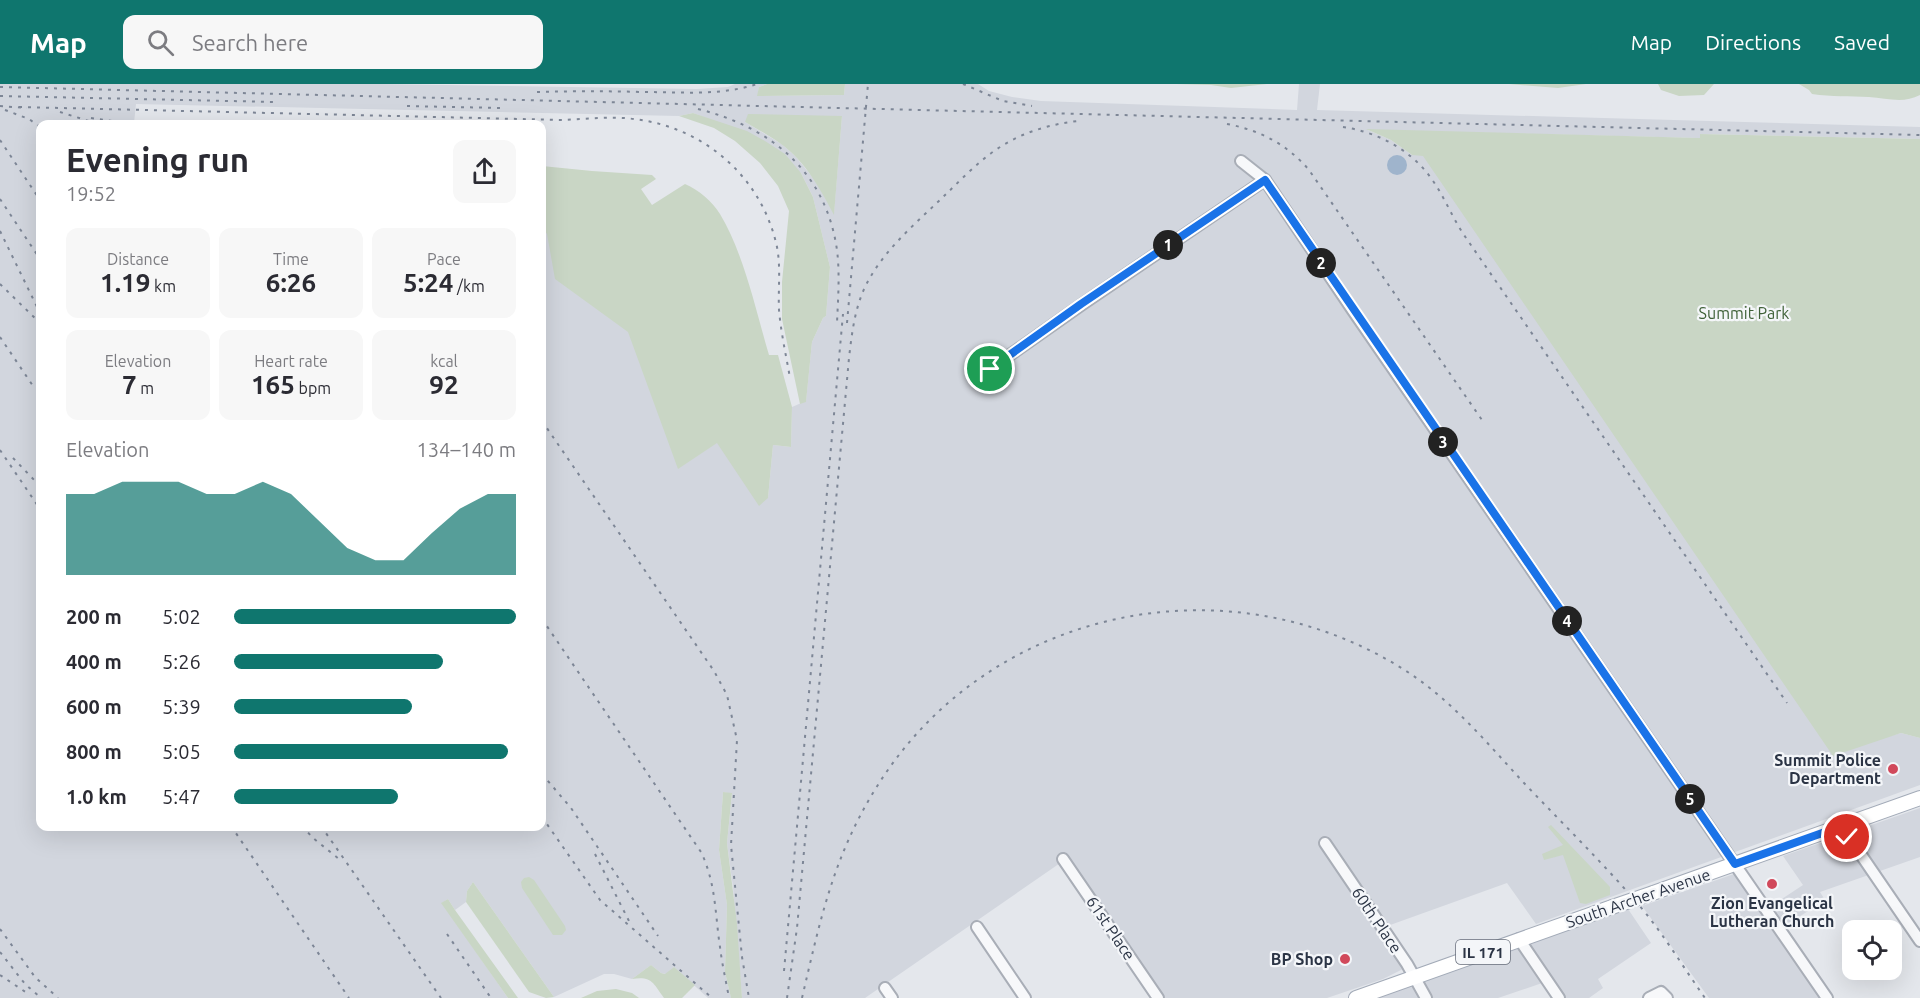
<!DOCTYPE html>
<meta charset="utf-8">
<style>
body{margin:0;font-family:Ubuntu,sans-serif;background:#f7f7f7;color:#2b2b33;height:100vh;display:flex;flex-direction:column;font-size:22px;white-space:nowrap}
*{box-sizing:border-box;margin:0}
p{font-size:20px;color:#7c7c81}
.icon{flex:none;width:33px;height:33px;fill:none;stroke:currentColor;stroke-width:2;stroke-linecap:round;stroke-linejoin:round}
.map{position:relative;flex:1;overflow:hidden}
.panel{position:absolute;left:36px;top:36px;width:510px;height:711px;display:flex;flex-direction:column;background:#fff;border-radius:12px;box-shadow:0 6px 24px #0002}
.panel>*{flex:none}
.controls{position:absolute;left:1842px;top:836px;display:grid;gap:12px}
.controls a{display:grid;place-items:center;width:60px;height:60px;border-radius:12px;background:#fff;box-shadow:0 6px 24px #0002;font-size:30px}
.pin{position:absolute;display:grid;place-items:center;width:51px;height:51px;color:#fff;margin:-26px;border:3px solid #fff;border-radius:50%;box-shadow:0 2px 6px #0007}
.km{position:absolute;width:30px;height:30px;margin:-15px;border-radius:50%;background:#222;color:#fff;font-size:16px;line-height:30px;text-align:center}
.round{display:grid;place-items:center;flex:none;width:63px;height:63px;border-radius:12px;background:#f7f7f7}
.headline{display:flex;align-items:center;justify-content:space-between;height:102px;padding:0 30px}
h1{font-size:33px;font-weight:700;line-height:45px}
.figures{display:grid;grid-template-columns:repeat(3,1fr);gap:9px;height:102px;padding:6px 30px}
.figures div{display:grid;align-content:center;border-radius:12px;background:#f7f7f7;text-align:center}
.figures b{font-size:26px;font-weight:700}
.figures small{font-size:16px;font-weight:400}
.figures p{font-size:16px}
.chart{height:168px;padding:12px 30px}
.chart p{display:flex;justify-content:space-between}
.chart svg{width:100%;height:108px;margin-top:6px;fill:#0f766e;opacity:.7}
ul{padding:0 30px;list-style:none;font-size:20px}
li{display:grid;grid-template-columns:96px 72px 1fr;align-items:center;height:45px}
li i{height:15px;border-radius:8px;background:#0f766e}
header{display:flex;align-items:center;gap:36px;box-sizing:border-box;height:84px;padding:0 30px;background:#0f766e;color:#fff}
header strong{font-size:28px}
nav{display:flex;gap:33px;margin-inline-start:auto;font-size:21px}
.search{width:420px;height:54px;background:#f7f7f7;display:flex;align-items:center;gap:15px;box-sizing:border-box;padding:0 21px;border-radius:12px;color:#7c7c81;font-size:22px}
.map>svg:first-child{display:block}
.built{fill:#d2d6de;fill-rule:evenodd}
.green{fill:#c9d6c5}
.water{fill:#9fb4cc}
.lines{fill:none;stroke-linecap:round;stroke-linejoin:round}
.minor-casing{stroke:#a9aeb7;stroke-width:14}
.major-casing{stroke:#a3abb8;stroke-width:16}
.minor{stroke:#f7f8fa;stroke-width:10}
.major{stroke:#fff;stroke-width:14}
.rail{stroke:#7d8696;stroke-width:2;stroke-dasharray:3 6;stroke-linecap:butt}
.major-bridge-casing{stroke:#a3abb8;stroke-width:16;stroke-linecap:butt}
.major-bridge{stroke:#fff;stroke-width:14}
.route-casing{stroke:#fff;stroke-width:12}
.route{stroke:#1a73e8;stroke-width:8}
.poi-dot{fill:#d1495b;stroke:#f4f6f9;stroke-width:2}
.labels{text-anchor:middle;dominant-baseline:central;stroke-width:4.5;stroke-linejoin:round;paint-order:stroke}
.shield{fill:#f4f6f9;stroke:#676e7b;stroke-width:1.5}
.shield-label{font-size:15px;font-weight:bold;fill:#2b3445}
.park-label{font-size:16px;fill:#3f6138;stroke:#f4f6f9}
.poi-label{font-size:16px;font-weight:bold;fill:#2b3445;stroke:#f4f6f9;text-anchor:end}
.street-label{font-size:16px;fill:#2b3445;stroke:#f4f6f9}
</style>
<header>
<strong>Map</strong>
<div class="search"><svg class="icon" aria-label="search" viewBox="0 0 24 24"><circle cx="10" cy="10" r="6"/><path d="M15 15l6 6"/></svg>Search here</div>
<nav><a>Map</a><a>Directions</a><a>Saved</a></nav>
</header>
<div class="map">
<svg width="1920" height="914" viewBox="0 0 1920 914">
<rect width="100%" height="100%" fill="#e4e7ec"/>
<!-- built -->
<g class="built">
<path d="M0 0H382L697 5 728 3 735 0H767L759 3 758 12 844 11 845 0H978L989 7 1012 13 1041 17 1297 26 1299 0H1320L1317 26 1920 43V55L1701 50 1700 54 1368 46 1391 56 1412 71H1423L1890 652 1901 649 1920 654V701L1536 840 1507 799 1379 845 1405 884 1383 895 1327 914H1161L1066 775 865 914H742L733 803 727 759 732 710 723 708 719 766 727 821 725 888 731 914H708L674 883 666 890 661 889 651 881 632 895 614 890H604L554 913 473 798 467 807 466 818 455 826 448 815 442 819 508 914H0ZM136 20 679 32 693 29 720 39 801 89 813 113 830 183 826 232 823 234 812 258 806 317 792 323 791 363 773 361 768 414 542 85V742H40V40H143L134 39ZM842 32 834 129 818 100 796 73 783 61 745 38Z"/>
<path d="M1920 724V773L1820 808 1825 816 1785 842 1771 822 1803 801 1783 772Z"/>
<path d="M1734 790 1776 850 1820 914H1709L1642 822Z"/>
<path d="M1628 825 1651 859 1598 895 1603 904 1589 914H1560L1548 897 1498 914H1378Z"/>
</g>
<!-- green -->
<g class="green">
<path d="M767 0H845L844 11 757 12 759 3Z"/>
<path d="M1176 0H1267L1231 4 1211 1Z"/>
<path d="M1509 0H1586L1558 4Z"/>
<path d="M1658 0H1714L1704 11 1679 12 1661 6Z"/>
<path d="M1799 0H1920V11C1903 20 1887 14 1869 13 1850 12 1832 13 1812 10L1809 6Z"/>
<path d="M693 29 747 47 765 57 785 70 801 89 813 113 830 183 826 232 823 234 812 258 806 318 800 320 782 235V198L789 127 778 102 760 79 735 57 714 44 679 32Z"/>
<path d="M748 30 842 32 834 131C821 106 805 77 781 60 770 52 757 45 745 38Z"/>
<path d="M1366 45 1700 54V50L1920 55V654L1901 649 1833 672 1423 72 1412 71 1391 56Z"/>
<path d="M542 82 592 87 652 91 656 95 641 105 652 121 685 100C699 106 712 117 720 130 744 170 756 227 769 271H778L792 323 791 363 773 361 768 414 759 422 717 359 678 385 628 248 555 195 547 150 542 143Z"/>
<path d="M723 708 732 709 727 759 737 840 742 914H731L725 888 727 821 719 766Z"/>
<path d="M1551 741 1610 803V811L1586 820 1580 819 1563 771 1544 776 1542 770 1563 761 1548 743Z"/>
<path d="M529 793 534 796 565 842 566 846 562 851H553L522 804 521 798 524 794Z"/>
<path d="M473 798 554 913 546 914 529 908 466 818 467 807Z"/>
<path d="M448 815 455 826 518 914H508L441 819Z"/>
<path d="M651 881 661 889 665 890 674 883 695 901 682 914H664C653 899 652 892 632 895Z"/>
<path d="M616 905 632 909 639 914H581L597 907Z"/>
</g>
<!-- water -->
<circle class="water" cx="1397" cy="81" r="10"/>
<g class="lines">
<defs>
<g id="minor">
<path d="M1241 77 1265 96 1354 228 1827 914"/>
<path d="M990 285 1081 221 1265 96"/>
<path d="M1842 743 1920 857"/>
<path d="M1325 759 1407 880 1426 914"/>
<path d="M1063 775 1158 914"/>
<path d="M977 843 1025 914"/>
<path d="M1519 855 1559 914"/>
<path d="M885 904 892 914"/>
<path d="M1649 914 1661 908 1667 914"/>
</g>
<g id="major">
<path d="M1653 809 1920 714"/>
<path d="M1356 914 1612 823"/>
</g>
</defs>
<!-- minor casing -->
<use href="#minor" class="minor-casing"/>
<!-- major casing -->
<use href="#major" class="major-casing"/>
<!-- minor -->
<use href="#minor" class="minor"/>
<!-- major -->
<use href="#major" class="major"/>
<!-- rail -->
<g class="rail">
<path d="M963 0 1003 17 1032 22"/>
<path d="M0 3 1920 51"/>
<path d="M537 8C572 7 607 7 643 8 682 8 720 12 757 0"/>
<path d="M0 12 275 18"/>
<path d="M0 22 27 24"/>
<path d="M407 22 500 24"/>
<path d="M19 23 562 36C586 35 611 32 634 35 704 43 762 93 777 163 781 184 778 205 779 226 781 249 786 271 790 294"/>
<path d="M698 25C771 43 826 88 837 166 840 190 838 215 837 239"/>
<path d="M5 26 29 35 40 43"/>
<path d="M60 28 98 40"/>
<path d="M91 34 133 40"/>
<path d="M1227 40C1259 46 1287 60 1309 86L1482 336"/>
<path d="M1343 43C1377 48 1410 65 1431 94 1444 112 1452 133 1464 151L1787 619"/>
<path d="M0 56 40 116"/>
<path d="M0 115 40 175"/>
<path d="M0 147 40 229"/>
<path d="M0 200 40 239"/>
<path d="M847 239 868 0"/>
<path d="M0 253 33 302"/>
<path d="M542 337 714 587 727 611 737 656 731 761 742 873 749 914"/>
<path d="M0 366 40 425"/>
<path d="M13 374 40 402"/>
<path d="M542 535 701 768C716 799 715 830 720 863 722 880 726 897 729 914"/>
<path d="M542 690 571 724 658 852"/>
<path d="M542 733 600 816 712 914"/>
<path d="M231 742 349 914"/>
<path d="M302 742 313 754 339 775"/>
<path d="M321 742 441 914"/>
<path d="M595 770 629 837"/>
<path d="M0 845 35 893 58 914"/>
<path d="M447 850 491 914"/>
<path d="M0 868 25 900 41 914"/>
<path d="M784 887 843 230"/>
<path d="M0 891 30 911"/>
<path d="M787 914 797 844 849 274C852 248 855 222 867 199 885 165 915 140 943 113 962 95 981 74 1005 60 1027 47 1052 40 1078 37"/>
<path d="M802 914C820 837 833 773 876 704 987 524 1226 474 1403 585 1451 615 1487 659 1524 699 1562 739 1602 778 1638 820 1663 849 1683 883 1705 914"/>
</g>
<defs>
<path id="major-bridge" d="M1612 823 1653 809"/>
</defs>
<!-- major-bridge casing -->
<use href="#major-bridge" class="major-bridge-casing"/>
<!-- major-bridge -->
<use href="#major-bridge" class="major-bridge"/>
</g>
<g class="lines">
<defs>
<path id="route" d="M990 285 1081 220 1265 96 1735 780 1842 742 1847 753"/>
</defs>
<!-- route casing -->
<use href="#route" class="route-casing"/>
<!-- route -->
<use href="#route" class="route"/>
</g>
<!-- markers -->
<g class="poi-dot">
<circle cx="1893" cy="685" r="6"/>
<circle cx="1772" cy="800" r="6"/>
<circle cx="1345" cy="875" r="6"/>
</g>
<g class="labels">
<!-- shield labels -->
<rect class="shield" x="1456" y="856" width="54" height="24" rx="4.5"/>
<g class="shield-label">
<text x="1483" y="868">IL 171</text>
</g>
<!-- park labels -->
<g class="park-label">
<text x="1744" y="229">Summit Park</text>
</g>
<!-- poi labels -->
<g class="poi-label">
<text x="1881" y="676">Summit Police<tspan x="1881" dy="18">Department</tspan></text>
<text x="1772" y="819" text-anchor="middle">Zion Evangelical<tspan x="1772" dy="18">Lutheran Church</tspan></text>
<text x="1333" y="875">BP Shop</text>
</g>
<!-- street labels -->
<g class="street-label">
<text transform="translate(1638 814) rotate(-19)">South Archer Avenue</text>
<text transform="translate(1377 836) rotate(56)">60th Place</text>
<text transform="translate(1111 844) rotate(56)">61st Place</text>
</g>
</g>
</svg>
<div class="controls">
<a><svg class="icon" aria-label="locate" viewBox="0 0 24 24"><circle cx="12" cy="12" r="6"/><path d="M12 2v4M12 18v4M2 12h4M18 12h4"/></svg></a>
</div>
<div class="pin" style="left:990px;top:285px;background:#1e9e55"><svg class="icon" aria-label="arrive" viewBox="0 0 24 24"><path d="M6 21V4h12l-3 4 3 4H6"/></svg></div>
<div class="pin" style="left:1847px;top:753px;background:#d93025"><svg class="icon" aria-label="check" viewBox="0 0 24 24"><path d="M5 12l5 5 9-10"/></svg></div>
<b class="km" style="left:1168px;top:161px">1</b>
<b class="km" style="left:1321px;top:179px">2</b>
<b class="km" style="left:1443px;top:358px">3</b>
<b class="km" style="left:1567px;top:537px">4</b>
<b class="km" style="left:1690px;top:715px">5</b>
<section class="panel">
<div class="headline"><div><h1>Evening run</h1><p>19:52</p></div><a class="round"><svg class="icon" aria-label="share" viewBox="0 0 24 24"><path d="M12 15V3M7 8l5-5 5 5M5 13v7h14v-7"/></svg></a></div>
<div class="figures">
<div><p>Distance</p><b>1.19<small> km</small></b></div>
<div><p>Time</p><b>6:26</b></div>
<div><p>Pace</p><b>5:24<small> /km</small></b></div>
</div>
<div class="figures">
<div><p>Elevation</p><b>7<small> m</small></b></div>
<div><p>Heart rate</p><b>165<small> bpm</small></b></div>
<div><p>kcal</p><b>92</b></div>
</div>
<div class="chart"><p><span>Elevation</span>134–140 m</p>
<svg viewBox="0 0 160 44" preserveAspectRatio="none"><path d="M0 44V11L10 11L20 6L30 6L40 6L50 11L60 11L70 6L80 11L90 22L100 33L110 38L120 38L130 27L140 17L150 11L160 11V44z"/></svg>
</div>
<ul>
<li><b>200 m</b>5:02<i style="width:100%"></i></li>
<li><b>400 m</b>5:26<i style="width:74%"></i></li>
<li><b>600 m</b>5:39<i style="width:63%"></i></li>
<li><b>800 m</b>5:05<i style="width:97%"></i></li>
<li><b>1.0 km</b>5:47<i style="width:58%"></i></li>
</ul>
</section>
</div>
